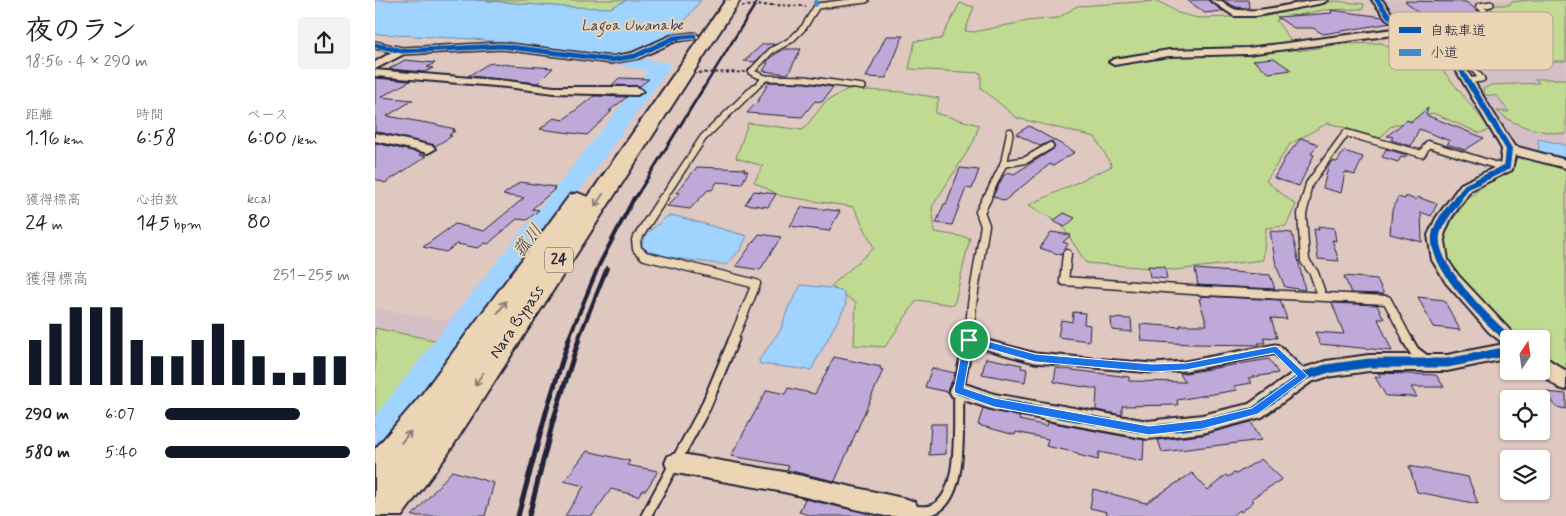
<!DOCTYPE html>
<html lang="ja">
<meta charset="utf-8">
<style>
body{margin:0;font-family:Mynerve,"Klee One",sans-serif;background:#f2f2f2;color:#202124;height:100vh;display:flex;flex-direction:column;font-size:19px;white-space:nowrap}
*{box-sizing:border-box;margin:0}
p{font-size:16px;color:#757577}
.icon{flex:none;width:28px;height:28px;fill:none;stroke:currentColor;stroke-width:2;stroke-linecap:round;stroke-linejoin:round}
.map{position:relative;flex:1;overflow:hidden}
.drawer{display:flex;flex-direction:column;background:#fff;width:375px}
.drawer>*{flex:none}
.needle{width:32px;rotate:13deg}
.buttons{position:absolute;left:1125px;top:330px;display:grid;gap:10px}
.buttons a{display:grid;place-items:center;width:50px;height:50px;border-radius:5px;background:#fff;box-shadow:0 1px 4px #0004;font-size:25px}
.pin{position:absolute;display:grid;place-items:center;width:42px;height:42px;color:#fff;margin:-21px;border:2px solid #fff;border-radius:50%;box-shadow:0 1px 5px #0007}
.round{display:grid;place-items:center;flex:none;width:52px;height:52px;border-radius:5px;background:#f2f2f2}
.overview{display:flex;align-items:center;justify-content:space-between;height:85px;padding:0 25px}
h1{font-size:28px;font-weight:600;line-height:38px}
.stats{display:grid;grid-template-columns:repeat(3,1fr);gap:8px;height:85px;padding:5px 25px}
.stats div{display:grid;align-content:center}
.stats b{font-size:21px;font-weight:600}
.stats small{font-size:14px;font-weight:400}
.stats p{font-size:14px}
.chart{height:140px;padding:10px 25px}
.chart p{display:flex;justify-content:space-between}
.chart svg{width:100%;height:90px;margin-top:5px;stroke:#111827;stroke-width:6}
ul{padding:0 25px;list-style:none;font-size:16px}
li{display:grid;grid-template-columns:80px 60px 1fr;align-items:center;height:38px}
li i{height:12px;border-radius:6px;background:#111827}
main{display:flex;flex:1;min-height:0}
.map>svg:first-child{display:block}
.built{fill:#d5bfc6}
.green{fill:#c0da91;stroke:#717e66}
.water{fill:#a0d3fe;stroke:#6e8cb0}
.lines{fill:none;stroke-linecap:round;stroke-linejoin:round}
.river{fill:#a0d3fe;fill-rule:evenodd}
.building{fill:#bfa9d8;stroke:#22223b}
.service-far3-casing{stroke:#22223b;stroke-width:8}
.service-far2-casing{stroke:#22223b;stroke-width:9}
.service-far1-casing{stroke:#22223b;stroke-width:11}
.service-casing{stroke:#22223b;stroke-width:13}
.minor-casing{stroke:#22223b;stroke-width:4}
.trunk-casing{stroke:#22223b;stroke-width:4}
.path{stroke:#22223b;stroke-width:2;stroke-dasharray:3 2.5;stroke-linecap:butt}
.service-far3{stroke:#ecd5b4;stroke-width:5}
.service-far2{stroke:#ecd5b4;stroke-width:6}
.service-far1{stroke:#ecd5b4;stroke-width:8}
.service{stroke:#ecd5b4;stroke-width:9}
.minor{fill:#ecd5b4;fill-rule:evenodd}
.trunk{fill:#ecd5b4;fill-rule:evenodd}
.rail-far3{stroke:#22223b;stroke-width:2.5}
.rail-far2{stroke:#22223b;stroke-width:3}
.rail-far1{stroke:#22223b;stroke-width:4}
.rail{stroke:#22223b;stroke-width:5}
.path-bridge{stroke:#22223b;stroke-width:2;stroke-dasharray:3 2.5;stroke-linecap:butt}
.quiet{stroke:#398ed0;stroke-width:4;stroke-dasharray:8 4;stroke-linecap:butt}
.cycleway-far3-casing{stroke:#ecd5b4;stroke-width:7}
.cycleway-far2-casing{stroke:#ecd5b4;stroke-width:9}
.cycleway-far1-casing{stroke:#ecd5b4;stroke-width:11}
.cycleway-casing{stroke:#ecd5b4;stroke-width:12}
.cycleway-far3{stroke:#0057b8;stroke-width:5}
.cycleway-far2{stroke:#0057b8;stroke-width:6}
.cycleway-far1{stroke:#0057b8;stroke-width:8}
.cycleway{stroke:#0057b8;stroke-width:9}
.oneway{stroke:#877c78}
.route{fill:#1a73e8;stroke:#fff;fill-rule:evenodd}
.labels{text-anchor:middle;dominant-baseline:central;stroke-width:4;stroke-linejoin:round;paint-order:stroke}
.far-water-label{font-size:15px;font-style:italic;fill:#3b4562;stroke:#ecd5b4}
.shield{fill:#ecd5b4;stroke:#5f585f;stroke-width:1}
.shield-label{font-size:15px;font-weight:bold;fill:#22223b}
.street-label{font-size:16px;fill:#22223b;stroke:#ecd5b4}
.water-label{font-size:18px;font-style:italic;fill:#3b4562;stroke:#ecd5b4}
.key{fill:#ecd5b4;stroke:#af9f90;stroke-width:1}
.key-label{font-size:14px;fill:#22223b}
</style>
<main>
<section class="drawer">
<div class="overview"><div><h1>夜のラン</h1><p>18:56 · 4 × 290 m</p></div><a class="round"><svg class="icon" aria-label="share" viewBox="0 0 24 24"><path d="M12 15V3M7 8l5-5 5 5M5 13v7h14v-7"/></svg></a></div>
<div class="stats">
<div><p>距離</p><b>1.16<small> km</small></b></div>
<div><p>時間</p><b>6:58</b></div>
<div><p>ペース</p><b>6:00<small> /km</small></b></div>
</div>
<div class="stats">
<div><p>獲得標高</p><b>24<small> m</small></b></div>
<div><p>心拍数</p><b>145<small> bpm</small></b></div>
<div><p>kcal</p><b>80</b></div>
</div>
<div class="chart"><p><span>獲得標高</span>251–255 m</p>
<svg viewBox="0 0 160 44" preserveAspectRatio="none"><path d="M5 44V22M15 44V14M25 44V6M35 44V6M45 44V6M55 44V22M65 44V30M75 44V30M85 44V22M95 44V14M105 44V22M115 44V30M125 44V38M135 44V38M145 44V30M155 44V30"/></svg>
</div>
<ul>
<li><b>290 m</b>6:07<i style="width:73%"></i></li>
<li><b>580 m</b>5:40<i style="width:100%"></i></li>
</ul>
</section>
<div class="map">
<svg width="1191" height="516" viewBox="0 0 1191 516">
<rect width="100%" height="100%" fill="#dec8bf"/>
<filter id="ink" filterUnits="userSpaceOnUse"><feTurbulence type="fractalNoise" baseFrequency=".02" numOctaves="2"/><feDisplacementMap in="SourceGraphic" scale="10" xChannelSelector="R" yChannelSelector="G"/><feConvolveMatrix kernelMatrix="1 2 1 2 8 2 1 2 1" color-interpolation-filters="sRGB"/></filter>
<g filter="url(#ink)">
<!-- built -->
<g class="built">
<path d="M1005 0H1162L1191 17V162L1137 149 1102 87 1112 81 1102 77H1094L1092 71 1060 42 1020 16Z"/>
<path d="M0 308 89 324 0 438Z"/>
</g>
<!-- green -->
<g class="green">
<path d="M100 0H252L236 8 191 7Z"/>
<path d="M1155 0H1191V61H1171L1156 49 1140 40 1142 36 1118 22 1125 13 1114 8 1115 5H1134L1136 2Z"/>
<path d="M781 1 790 5 803 13 823 18 892 16 959 1 989 4 988 9 947 10 901 20 923 51 966 44 1007 43 1031 59 1061 62 1116 130 1104 133 1058 113 1015 127 1005 138 953 123 915 144 891 181 921 205 911 226 891 228 888 260 800 270 711 263 686 224 654 205 737 166 720 137 642 118 606 88V73L534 69 540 41 566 39 585 3 599 7 590 31 599 32 652 21 683 18 702 6Z"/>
<path d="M1160 79H1191V134C1166 132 1141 128 1122 111L1134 112 1122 96 1110 95 1108 89 1116 85 1164 83Z"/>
<path d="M473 89 528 92 564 98 560 113 604 125 599 141 557 207 560 232 595 238 579 305 542 300 510 347 479 345 481 303 456 286 499 248 479 207 406 196 379 182 388 166 361 158 373 123 428 130 450 102Z"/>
<path d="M1139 154 1191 166V373L1166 357V339H1141C1122 322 1069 267 1069 243 1069 227 1090 202 1101 192 1113 181 1129 174 1140 162L1142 157Z"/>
<path d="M0 328 69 342 0 429Z"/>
</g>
<!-- water -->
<g class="water">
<path d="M0 0H100L191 7 235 8 252 0H326L298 36 254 55 241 56 100 39 0 34Z"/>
<path d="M1163 139 1191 145V158L1164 151Z"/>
<path d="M293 216H301L372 236 366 249 351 265C328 261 283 259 266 247L271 234Z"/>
<path d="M426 285 455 288 469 292 471 305 436 370 385 364 384 360 406 329 413 308Z"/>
</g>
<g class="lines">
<!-- river -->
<path class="river" d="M252 54 260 57 293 63 295 67 13 454 0 459V416L273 71 247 66 243 59 246 55Z"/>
</g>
<!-- building -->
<g class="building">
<path d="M812 0H833L848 11 830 13Z"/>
<path d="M847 0H873L874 8 861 7Z"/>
<path d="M1030 1 1091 2 1107 14 1075 18 1071 17 1057 18 1053 21Z"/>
<path d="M956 10 1008 17 1016 23 948 34 938 28H919L902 17 957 13Z"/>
<path d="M511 36H528L511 78 491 77Z"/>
<path d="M388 44H399L380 62 369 61Z"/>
<path d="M410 49H426L413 74 388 71 393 63H391L399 55Z"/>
<path d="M899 58 916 70 894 73 878 60Z"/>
<path d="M30 60 60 63 52 67 58 68 50 72 14 69Z"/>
<path d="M118 63 135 65 178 68 163 83 93 76 113 64Z"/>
<path d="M0 78 35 81 6 97 38 100 12 116 58 124 80 129 77 131H80L74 135 77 136 60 146 0 131Z"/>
<path d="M244 78 274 79 265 86 237 85Z"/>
<path d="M394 82 430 83 458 87 447 102 440 101 427 117 372 113 383 101Z"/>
<path d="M219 96 252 97 234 111H237L212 135 165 129 179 118 188 120Z"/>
<path d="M1053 108 1051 115 1109 138 1090 150 1072 144 1075 141 1044 129 1036 146 1016 140 1018 137 1012 136 1032 120 1036 122Z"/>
<path d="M654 126 700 152 678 166 675 164 629 201 618 196 629 175 633 172 639 174 680 148 677 141 665 146 641 134Z"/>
<path d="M926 138 943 144 936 154 939 155 924 186 899 178 910 158Z"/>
<path d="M0 143 47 153 44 155 52 156 10 183 0 179Z"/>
<path d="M1011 149 1032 155 1030 158 1026 157 1023 162 1007 157Z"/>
<path d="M969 151 988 157 980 175 970 172 966 193 948 188 953 167 957 161 962 162Z"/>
<path d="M322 167 370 169 369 171H373L367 184 342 182 337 190H333L315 209 292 206 305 193H301Z"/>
<path d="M585 168 604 170 597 189 591 188 577 225 561 223 569 204H571Z"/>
<path d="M145 182 180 187 178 189H180L157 209 164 210 152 220 142 219 113 244 110 243 103 248 82 244 71 252 48 247 80 224 109 231 149 198 128 195Z"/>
<path d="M379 191 401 194 393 207 370 204Z"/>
<path d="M1031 196 1041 200 1042 197 1062 204 1056 216 1046 212 1047 242 1015 234 1017 210 1023 197 1030 199Z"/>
<path d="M427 207 465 211 454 231 415 226Z"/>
<path d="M689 213 700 218 690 227 678 221Z"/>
<path d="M943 226 959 228 961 241 957 240 964 261 943 259 939 229 944 230Z"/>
<path d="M895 231 917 233 930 290 910 287 901 265Z"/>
<path d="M676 232 696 235 688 242 693 244 686 255 665 248Z"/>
<path d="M384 234 406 237 385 270 361 266Z"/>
<path d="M773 266 790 267 792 279 775 277Z"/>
<path d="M820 269 895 275 900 289 823 285Z"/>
<path d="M969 276 1002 279 1009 294 976 293Z"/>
<path d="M826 296 905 300 912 319 896 318 902 338 888 337 890 343H883L885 345 815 344 767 341 765 324 806 327 805 325H832L824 299H826Z"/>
<path d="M1043 297 1069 300 1085 330 1058 327Z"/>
<path d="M957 303 1002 305 1009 319H1003L1017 351 945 344 940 332 969 334Z"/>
<path d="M698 312 710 313 709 324 715 325 714 341 683 337 686 320 697 322Z"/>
<path d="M736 318 756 319 757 332 737 330Z"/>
<path d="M459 357 506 367 505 369 508 370 460 481 412 470 414 466 356 456 392 390 410 394 413 388 440 394Z"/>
<path d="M611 358 647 365 646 368 652 369 650 382 607 374Z"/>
<path d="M894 359 903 373 873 378 877 383 859 386 862 390 802 400 803 405 747 406V415L721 410 722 389 679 382 681 368 754 377V381L810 382 805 374Z"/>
<path d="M557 368 580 373 573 392 550 387Z"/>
<path d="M1003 373 1061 375 1069 387H1036L1042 397 1011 396 1000 377H1006Z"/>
<path d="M1171 392 1191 394V409L1181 407Z"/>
<path d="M608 408 645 417 644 420 672 426 673 422 769 440 768 461 724 452 723 460 703 455V453L671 446 673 439 641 432 640 435 603 425Z"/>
<path d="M876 422 887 440 787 452 783 440 827 435Z"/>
<path d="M556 424H571V454L554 455Z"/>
<path d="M212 451 255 461 252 465 283 471 271 490H267L263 496 236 489 217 516H190L209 486 189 481Z"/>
<path d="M886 459 907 479 876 499 879 501 866 512 865 510 857 516H731L732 512 715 508 718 489 771 503 817 473 833 490 851 475 853 477 859 473 861 474Z"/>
<path d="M1034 466 1093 477 1103 504 1042 492Z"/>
<path d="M77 471 119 483 110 516H37Z"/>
<path d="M430 499 495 514V516H438L424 512Z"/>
</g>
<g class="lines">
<defs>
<g id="service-far3">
<path d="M1106 20 1132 35V37H1125L1141 47"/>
<path d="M1071 21 1057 22 1056 25 1078 45 1107 79 1092 81"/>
<path d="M1078 21 1112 18 1113 14 1104 6 1116 4"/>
<path d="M390 78 430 79 488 87"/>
<path d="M379 89 390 78 376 72 396 51 416 40 429 27 442 6 491 0"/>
</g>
<g id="service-far2">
<path d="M628 164 651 160 675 146"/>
<path d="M287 200 328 138 380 87"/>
<path d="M611 200 629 163 635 132"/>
<path d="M930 200 934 184 971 133 1047 154 1053 144 1129 168"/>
</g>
<g id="service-far1">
<path d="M288 198 261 240 262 249 270 256 381 284 358 340"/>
<path d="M931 198 927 214 930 261 939 273 947 296"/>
<path d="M692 254 689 281 831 291 1012 300 1033 340"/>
<path d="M594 340 597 304 610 225 605 212 612 198"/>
</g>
<g id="service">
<path d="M1032 339 1039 351 1051 360"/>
<path d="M594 340 660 358 777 368 811 366 901 349 929 376"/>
<path d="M533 510C540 510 550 512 556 510 591 500 582 419 584 392 585 374 591 356 594 339"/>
<path d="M271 516 330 408 359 339"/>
</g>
<g id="minor">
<path d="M835 0C852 0 853 9 864 10 893 13 923 0 953 0L948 3 881 16H859Z"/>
<path d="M997 0H1007L1017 14 1062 42 1089 66 1139 146 1191 160V168L1140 155 1137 170 1096 190 1076 218 1069 235 1073 260 1083 275 1143 339H1134V358L1072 371H994L951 377 936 382 887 417 827 433 773 439 619 410 577 396 574 390 577 384 584 382 619 394 773 421 827 415 874 404 922 370 951 361 994 355H1072L1129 344 1114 332 1071 283 1057 260 1053 235 1061 218 1086 184 1125 165 1127 149 1081 70 1054 46 1034 33 873 54 794 56 739 65 734 62 739 59 794 50 873 48 1026 28 1011 18Z"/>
<path d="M319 33 324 36 323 38 301 41 264 58 236 63 127 49 29 54 0 69V62L17 52 0 48V42L27 48 127 43 236 57 257 53 295 36Z"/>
<path d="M0 70 132 81 179 87H262L268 91 262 95 179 93 132 87 0 76Z"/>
<path d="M0 133 58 146 60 149 53 153 0 141Z"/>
<path d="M1166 357 1173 359 1191 371V390L1184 388 1162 371H1166Z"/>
<path d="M301 453 409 472 532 499 540 502 544 510 541 516H510L409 492 301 473 293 470 290 463 293 456Z"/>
</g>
<path id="trunk" d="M351 0H365L72 455 27 516H0V449L47 394 195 195 203 193 213 197Z"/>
</defs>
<!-- service-far3 casing -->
<use href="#service-far3" class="service-far3-casing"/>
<!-- service-far2 casing -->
<use href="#service-far2" class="service-far2-casing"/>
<!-- service-far1 casing -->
<use href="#service-far1" class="service-far1-casing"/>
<!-- service casing -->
<use href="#service" class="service-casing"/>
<!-- minor casing -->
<use href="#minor" class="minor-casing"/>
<!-- trunk casing -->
<use href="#trunk" class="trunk-casing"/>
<!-- path -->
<path class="path" d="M397 5 431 6"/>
<!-- service-far3 -->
<use href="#service-far3" class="service-far3"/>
<!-- service-far2 -->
<use href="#service-far2" class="service-far2"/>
<!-- service-far1 -->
<use href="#service-far1" class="service-far1"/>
<!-- service -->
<use href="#service" class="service"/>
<!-- minor -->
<use href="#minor" class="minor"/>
<!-- trunk -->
<use href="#trunk" class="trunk"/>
<!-- rail-far3 -->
<path class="rail-far3" d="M328 89 383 0"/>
<!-- rail-far2 -->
<path class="rail-far2" d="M259 200 329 87"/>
<!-- rail-far1 -->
<g class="rail-far1">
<path d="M193 340 224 265 259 198"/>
<path d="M203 340 232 268"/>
</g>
<!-- rail -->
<g class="rail">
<path d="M143 516 172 409 194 339"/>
<path d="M154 516 178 421 204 339"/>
</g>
<!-- path-bridge -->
<g class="path-bridge">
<path d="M367 6 397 5"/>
<path d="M318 73 372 72"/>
</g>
<!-- quiet -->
<path class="quiet" d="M442 0 440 3 442 6"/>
<defs>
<g id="cycleway-far3">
<path d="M1002 0 1014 16 1058 44 1085 68 1097 89"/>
<path d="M0 45 27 51 127 46 236 60 260 56 299 38 319 36"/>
</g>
<path id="cycleway-far2" d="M1082 200 1091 187 1132 167 1134 149 1097 87"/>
<path id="cycleway-far1" d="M1083 198C1076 209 1063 222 1061 235 1056 266 1112 320 1134 339"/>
<path id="cycleway" d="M584 390 619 402 773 430 827 424 880 411 929 376 951 369 994 363H1072L1134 351"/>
</defs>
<!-- cycleway-far3 casing -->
<use href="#cycleway-far3" class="cycleway-far3-casing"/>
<!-- cycleway-far2 casing -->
<use href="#cycleway-far2" class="cycleway-far2-casing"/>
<!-- cycleway-far1 casing -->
<use href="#cycleway-far1" class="cycleway-far1-casing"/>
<!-- cycleway casing -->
<use href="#cycleway" class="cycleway-casing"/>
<!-- cycleway-far3 -->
<use href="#cycleway-far3" class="cycleway-far3"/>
<!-- cycleway-far2 -->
<use href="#cycleway-far2" class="cycleway-far2"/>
<!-- cycleway-far1 -->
<use href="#cycleway-far1" class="cycleway-far1"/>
<!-- cycleway -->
<use href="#cycleway" class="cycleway"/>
</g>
<!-- one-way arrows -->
<defs><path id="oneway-shaft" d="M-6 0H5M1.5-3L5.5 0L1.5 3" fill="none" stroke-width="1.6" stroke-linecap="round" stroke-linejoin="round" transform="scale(1.25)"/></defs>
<g class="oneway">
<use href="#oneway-shaft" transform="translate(224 200) rotate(124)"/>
<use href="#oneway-shaft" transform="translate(127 307) rotate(-55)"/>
<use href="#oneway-shaft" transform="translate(104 379) rotate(124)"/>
<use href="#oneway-shaft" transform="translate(31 437) rotate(-50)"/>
</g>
</g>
<!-- route -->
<path class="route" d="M594 336 660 354 777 364 811 363 901 346 933 376 883 414 827 429 774 435 619 407 580 393 579 390 589 340ZM597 344 660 362 777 372 811 370 899 353 922 376 877 408 827 420 774 426 619 398 589 388Z"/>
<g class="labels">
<!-- far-water labels -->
<g class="far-water-label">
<text x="257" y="26">Lagoa Uwanabe</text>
</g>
<!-- shield labels -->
<rect class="shield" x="170" y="247.5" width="28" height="25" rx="4"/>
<g class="shield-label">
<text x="184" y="260">24</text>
</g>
<!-- street labels -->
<g class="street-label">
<text transform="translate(142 322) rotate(-56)">Nara Bypass</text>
</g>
<!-- water labels -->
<g class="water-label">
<text transform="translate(153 241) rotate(-53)">菰川</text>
</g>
</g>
<!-- legend -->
<rect x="1014" y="12" width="164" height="58" rx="8" class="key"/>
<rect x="1024" y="27" width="22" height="6" fill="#0057b8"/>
<rect x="1024" y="49" width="22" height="7" fill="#398ed0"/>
<g class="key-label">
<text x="1055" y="35">自転車道</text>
<text x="1055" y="57">小道</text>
</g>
</svg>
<div class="buttons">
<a><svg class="needle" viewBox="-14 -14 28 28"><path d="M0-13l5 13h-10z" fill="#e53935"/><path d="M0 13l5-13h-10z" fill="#757577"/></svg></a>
<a><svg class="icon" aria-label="locate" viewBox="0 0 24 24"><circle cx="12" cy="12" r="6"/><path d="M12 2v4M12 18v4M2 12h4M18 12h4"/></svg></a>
<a><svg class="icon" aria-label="layers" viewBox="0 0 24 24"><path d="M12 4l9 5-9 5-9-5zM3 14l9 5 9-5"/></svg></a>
</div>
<div class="pin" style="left:594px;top:340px;background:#1e9e55"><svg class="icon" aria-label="arrive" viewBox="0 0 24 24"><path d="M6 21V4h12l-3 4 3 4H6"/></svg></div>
</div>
</main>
